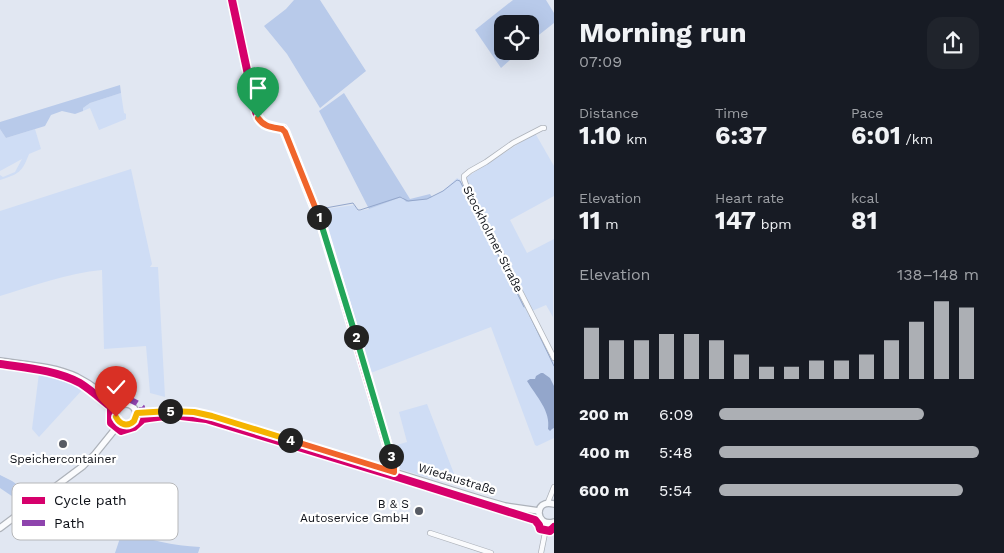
<!DOCTYPE html>
<meta charset="utf-8">
<style>
body{margin:0;font-family:"Work Sans",sans-serif;background:#20242c;color:#f1f3f6;height:100vh;display:flex;flex-direction:column;font-size:19px;white-space:nowrap}
*{box-sizing:border-box;margin:0}
p{font-size:16px;color:#9ea1a6}
.icon{flex:none;width:28px;height:28px;fill:none;stroke:currentColor;stroke-width:2;stroke-linecap:round;stroke-linejoin:round}
.map{position:relative;flex:1;overflow:hidden}
.side{display:flex;flex-direction:column;background:#171b24;width:450px}
.side>*{flex:none}
.fabs{position:absolute;left:494px;top:15px;display:grid;gap:10px}
.fabs a{display:grid;place-items:center;width:45px;height:45px;border-radius:10px;background:#171b24;box-shadow:0 5px 20px #0002;font-size:25px}
.pin{position:absolute;display:grid;place-items:center;width:42px;height:42px;color:#fff;margin:-51px -21px;border-radius:50% 50% 50% 0;rotate:-45deg;box-shadow:0 0 5px #0007}
.pin .icon{rotate:45deg}
.km{position:absolute;width:25px;height:25px;margin:-12px;border-radius:50%;background:#222;color:#fff;font-size:14px;line-height:25px;text-align:center}
.round{display:grid;place-items:center;flex:none;width:52px;height:52px;border-radius:15px;background:#20242c}
.overview{display:flex;align-items:center;justify-content:space-between;height:85px;padding:0 25px}
h1{font-size:28px;font-weight:700;line-height:38px}
.stats{display:grid;grid-template-columns:repeat(3,1fr);gap:8px;height:85px;padding:5px 25px}
.stats div{display:grid;align-content:center}
.stats b{font-size:25px;font-weight:700}
.stats small{font-size:14px;font-weight:400}
.stats p{font-size:14px}
.chart{height:140px;padding:10px 25px}
.chart p{display:flex;justify-content:space-between}
.chart svg{width:100%;height:90px;margin-top:5px;stroke:#acafb4;stroke-width:6}
ul{padding:0 25px;list-style:none;font-size:16px}
li{display:grid;grid-template-columns:80px 60px 1fr;align-items:center;height:38px}
li i{height:12px;border-radius:6px;background:#acafb4}
main{display:flex;flex:1;min-height:0}
.map>svg:first-child{display:block}
.green{fill:#cfddf5}
.forest{fill:#b8caea}
.water{fill:#93a6cb}
.lines{fill:none;stroke-linecap:round;stroke-linejoin:round}
.stream{stroke:#93a6cb;stroke-width:1}
.minor-casing{stroke:#adb2ba;stroke-width:6}
.major-casing{stroke:#adb2ba;stroke-width:8}
.minor{stroke:#fafbfd;stroke-width:4.5}
.major{stroke:#fafbfd;stroke-width:5.5}
.quiet{stroke:#8e44ad;stroke-width:6;stroke-dasharray:12 6;stroke-linecap:butt}
.cycleway-casing{stroke:#fff;stroke-width:11}
.cycleway{stroke:#d6006c;stroke-width:8}
.split-1-casing{stroke:#fff;stroke-width:10}
.split-2-casing{stroke:#fff;stroke-width:10}
.split-3-casing{stroke:#fff;stroke-width:10}
.split-4-casing{stroke:#fff;stroke-width:10}
.split-5-casing{stroke:#fff;stroke-width:10}
.split-6-casing{stroke:#fff;stroke-width:10}
.split-1{stroke:#f0652b;stroke-width:6}
.split-2{stroke:#22a559;stroke-width:6}
.split-3{stroke:#22a559;stroke-width:6}
.split-4{stroke:#f0652b;stroke-width:6}
.split-5{stroke:#f5b400;stroke-width:6}
.split-6{stroke:#f5b400;stroke-width:6}
.poi-dot{fill:#575b64;stroke:#fff;stroke-width:2}
.labels{text-anchor:middle;dominant-baseline:central;stroke-width:4.5;stroke-linejoin:round;paint-order:stroke}
.street-label{font-size:12px;fill:#0d1017;stroke:#fff}
.poi-label{font-size:12px;fill:#0d1017;stroke:#fff}
.key{fill:#fff;stroke:#b6b7b9;stroke-width:1}
.key-label{font-size:14px;fill:#0d1017}
</style>
<main>
<div class="map">
<svg width="554" height="553" viewBox="0 0 554 553">
<rect width="100%" height="100%" fill="#e1e7f2"/>
<!-- green -->
<g class="green">
<path d="M121 93 124 113 126 114V119L99 130 90 108 83 111V108L90 103Z"/>
<path d="M0 129 6 138 35 129 41 149 29 154C22 173 18 174 0 180V175L3 177 15 172 22 159 0 171Z"/>
<path d="M535 133 554 166V196L510 220 527 253 554 239 553 317 546 305 532 311 464 179Z"/>
<path d="M131 169 152 264 150 267H158L165 397 150 393 146 346 104 349 102 270C68 273 32 286 0 296V211Z"/>
<path d="M457 178 461 180 554 362V438L537 446 535 445 491 327 368 374 319 210 354 205 358 211 369 209 402 197 406 202 426 199 432 197 443 191Z"/>
<path d="M39 373 58 377 83 389 39 437 32 429Z"/>
<path d="M427 404 458 484 426 477 396 468 390 447 407 442 399 412Z"/>
</g>
<!-- forest -->
<g class="forest">
<path d="M294 0H320L366 71 320 108 287 54 264 26 286 9Z"/>
<path d="M513 0H546L554 13V23L530 42V24H502V51H520L501 68 475 30Z"/>
<path d="M120 85 121 93 90 103 83 108V111L75 114 62 111 51 115 45 126 6 138 0 129V122Z"/>
<path d="M344 93 410 199 430 194 432 197 426 199 406 202 402 197 369 209 319 111Z"/>
<path d="M0 475 12 481 33 496 22 503 0 488Z"/>
<path d="M122 532C148 539 173 546 200 547L198 553H115Z"/>
</g>
<!-- water -->
<path class="water" d="M541 373H543L550 378 554 386V428L552 429 550 431 548 429C551 411 536 396 527 381L530 379H535L536 376Z"/>
<g class="lines">
<!-- stream -->
<g class="stream">
<path d="M473 205 524 307"/>
<path d="M320 209 353 203 358 210H360L400 197 408 201 427 199 443 191 457 180 460 181 470 201"/>
<path d="M530 316 554 366"/>
</g>
<defs>
<g id="minor">
<path d="M232 0 256 112C261 127 269 126 283 129L285 132 322 226 394 468V472"/>
<path d="M544 128H542L513 143 486 162 470 171 464 176V179L466 185 554 358"/>
<path d="M548 502 554 487"/>
<path d="M430 533 491 553"/>
<path d="M541 553 547 523"/>
</g>
<g id="major">
<path d="M0 361C26 365 53 366 77 377 93 385 106 396 119 407"/>
<circle cx="126" cy="414" r="10"/>
<path d="M137 413 173 410 194 412 212 416 484 500 505 506 539 511"/>
<path d="M554 504C533 498 535 528 554 522"/>
<path d="M0 528 83 466 95 454 120 423"/>
</g>
</defs>
<!-- minor casing -->
<use href="#minor" class="minor-casing"/>
<!-- major casing -->
<use href="#major" class="major-casing"/>
<!-- minor -->
<use href="#minor" class="minor"/>
<!-- major -->
<use href="#major" class="major"/>
<!-- quiet -->
<path class="quiet" d="M111 407 118 400C127 397 135 401 142 407L143 419"/>
<defs>
<g id="cycleway">
<path d="M232 0 256 112C261 127 269 126 283 129L285 132 322 226 394 468V472"/>
<path d="M0 364C27 368 55 370 80 383 91 390 101 399 111 407V423L121 431 134 427 143 419 149 418 173 415 206 419 394 476 535 520 539 525 540 529 550 531 554 527"/>
</g>
</defs>
<!-- cycleway casing -->
<use href="#cycleway" class="cycleway-casing"/>
<!-- cycleway -->
<use href="#cycleway" class="cycleway"/>
</g>
<g class="lines">
<defs>
<path id="split-1" d="M258 118C264 127 272 127 282 129L285 132 319 217"/>
<path id="split-2" d="M319 217 356 337"/>
<path id="split-3" d="M356 337 391 456"/>
<path id="split-4" d="M290 440 394 472V468L391 456"/>
<path id="split-5" d="M170 411 194 412 212 416 290 440"/>
<path id="split-6" d="M116 417C120 425 128 427 134 421L137 413 170 411"/>
</defs>
<!-- split-1 casing -->
<use href="#split-1" class="split-1-casing"/>
<!-- split-2 casing -->
<use href="#split-2" class="split-2-casing"/>
<!-- split-3 casing -->
<use href="#split-3" class="split-3-casing"/>
<!-- split-4 casing -->
<use href="#split-4" class="split-4-casing"/>
<!-- split-5 casing -->
<use href="#split-5" class="split-5-casing"/>
<!-- split-6 casing -->
<use href="#split-6" class="split-6-casing"/>
<!-- split-1 -->
<use href="#split-1" class="split-1"/>
<!-- split-2 -->
<use href="#split-2" class="split-2"/>
<!-- split-3 -->
<use href="#split-3" class="split-3"/>
<!-- split-4 -->
<use href="#split-4" class="split-4"/>
<!-- split-5 -->
<use href="#split-5" class="split-5"/>
<!-- split-6 -->
<use href="#split-6" class="split-6"/>
</g>
<!-- markers -->
<g class="poi-dot">
<circle cx="63" cy="444" r="5"/>
<circle cx="419" cy="511" r="5"/>
</g>
<g class="labels">
<!-- street labels -->
<g class="street-label">
<text transform="translate(493 239) rotate(63)">Stockholmer Straße</text>
<text transform="translate(457 479) rotate(17)">Wiedaustraße</text>
</g>
<!-- poi labels -->
<g class="poi-label">
<text x="63" y="459">Speichercontainer</text>
<text x="409" y="504" text-anchor="end">B &amp; S<tspan x="409" dy="14">Autoservice GmbH</tspan></text>
</g>
</g>
<!-- legend -->
<rect x="12" y="483" width="166" height="57" rx="8" class="key"/>
<rect x="22" y="497" width="23" height="7" fill="#d6006c"/>
<rect x="22" y="520" width="23" height="6" fill="#8e44ad"/>
<g class="key-label">
<text x="54" y="505">Cycle path</text>
<text x="54" y="528">Path</text>
</g>
</svg>
<div class="fabs">
<a><svg class="icon" aria-label="locate" viewBox="0 0 24 24"><circle cx="12" cy="12" r="6"/><path d="M12 2v4M12 18v4M2 12h4M18 12h4"/></svg></a>
</div>
<div class="pin" style="left:258px;top:118px;background:#1e9e55"><svg class="icon" aria-label="arrive" viewBox="0 0 24 24"><path d="M6 21V4h12l-3 4 3 4H6"/></svg></div>
<div class="pin" style="left:116px;top:417px;background:#d93025"><svg class="icon" aria-label="check" viewBox="0 0 24 24"><path d="M5 12l5 5 9-10"/></svg></div>
<b class="km" style="left:319px;top:217px">1</b>
<b class="km" style="left:356px;top:337px">2</b>
<b class="km" style="left:391px;top:456px">3</b>
<b class="km" style="left:290px;top:440px">4</b>
<b class="km" style="left:170px;top:411px">5</b>
</div>
<section class="side">
<div class="overview"><div><h1>Morning run</h1><p>07:09</p></div><a class="round"><svg class="icon" aria-label="share" viewBox="0 0 24 24"><path d="M12 15V3M7 8l5-5 5 5M5 13v7h14v-7"/></svg></a></div>
<div class="stats">
<div><p>Distance</p><b>1.10<small> km</small></b></div>
<div><p>Time</p><b>6:37</b></div>
<div><p>Pace</p><b>6:01<small> /km</small></b></div>
</div>
<div class="stats">
<div><p>Elevation</p><b>11<small> m</small></b></div>
<div><p>Heart rate</p><b>147<small> bpm</small></b></div>
<div><p>kcal</p><b>81</b></div>
</div>
<div class="chart"><p><span>Elevation</span>138–148 m</p>
<svg viewBox="0 0 160 44" preserveAspectRatio="none"><path d="M5 44V19M15 44V25M25 44V25M35 44V22M45 44V22M55 44V25M65 44V32M75 44V38M85 44V38M95 44V35M105 44V35M115 44V32M125 44V25M135 44V16M145 44V6M155 44V9"/></svg>
</div>
<ul>
<li><b>200 m</b>6:09<i style="width:79%"></i></li>
<li><b>400 m</b>5:48<i style="width:100%"></i></li>
<li><b>600 m</b>5:54<i style="width:94%"></i></li>
</ul>
</section>
</main>
